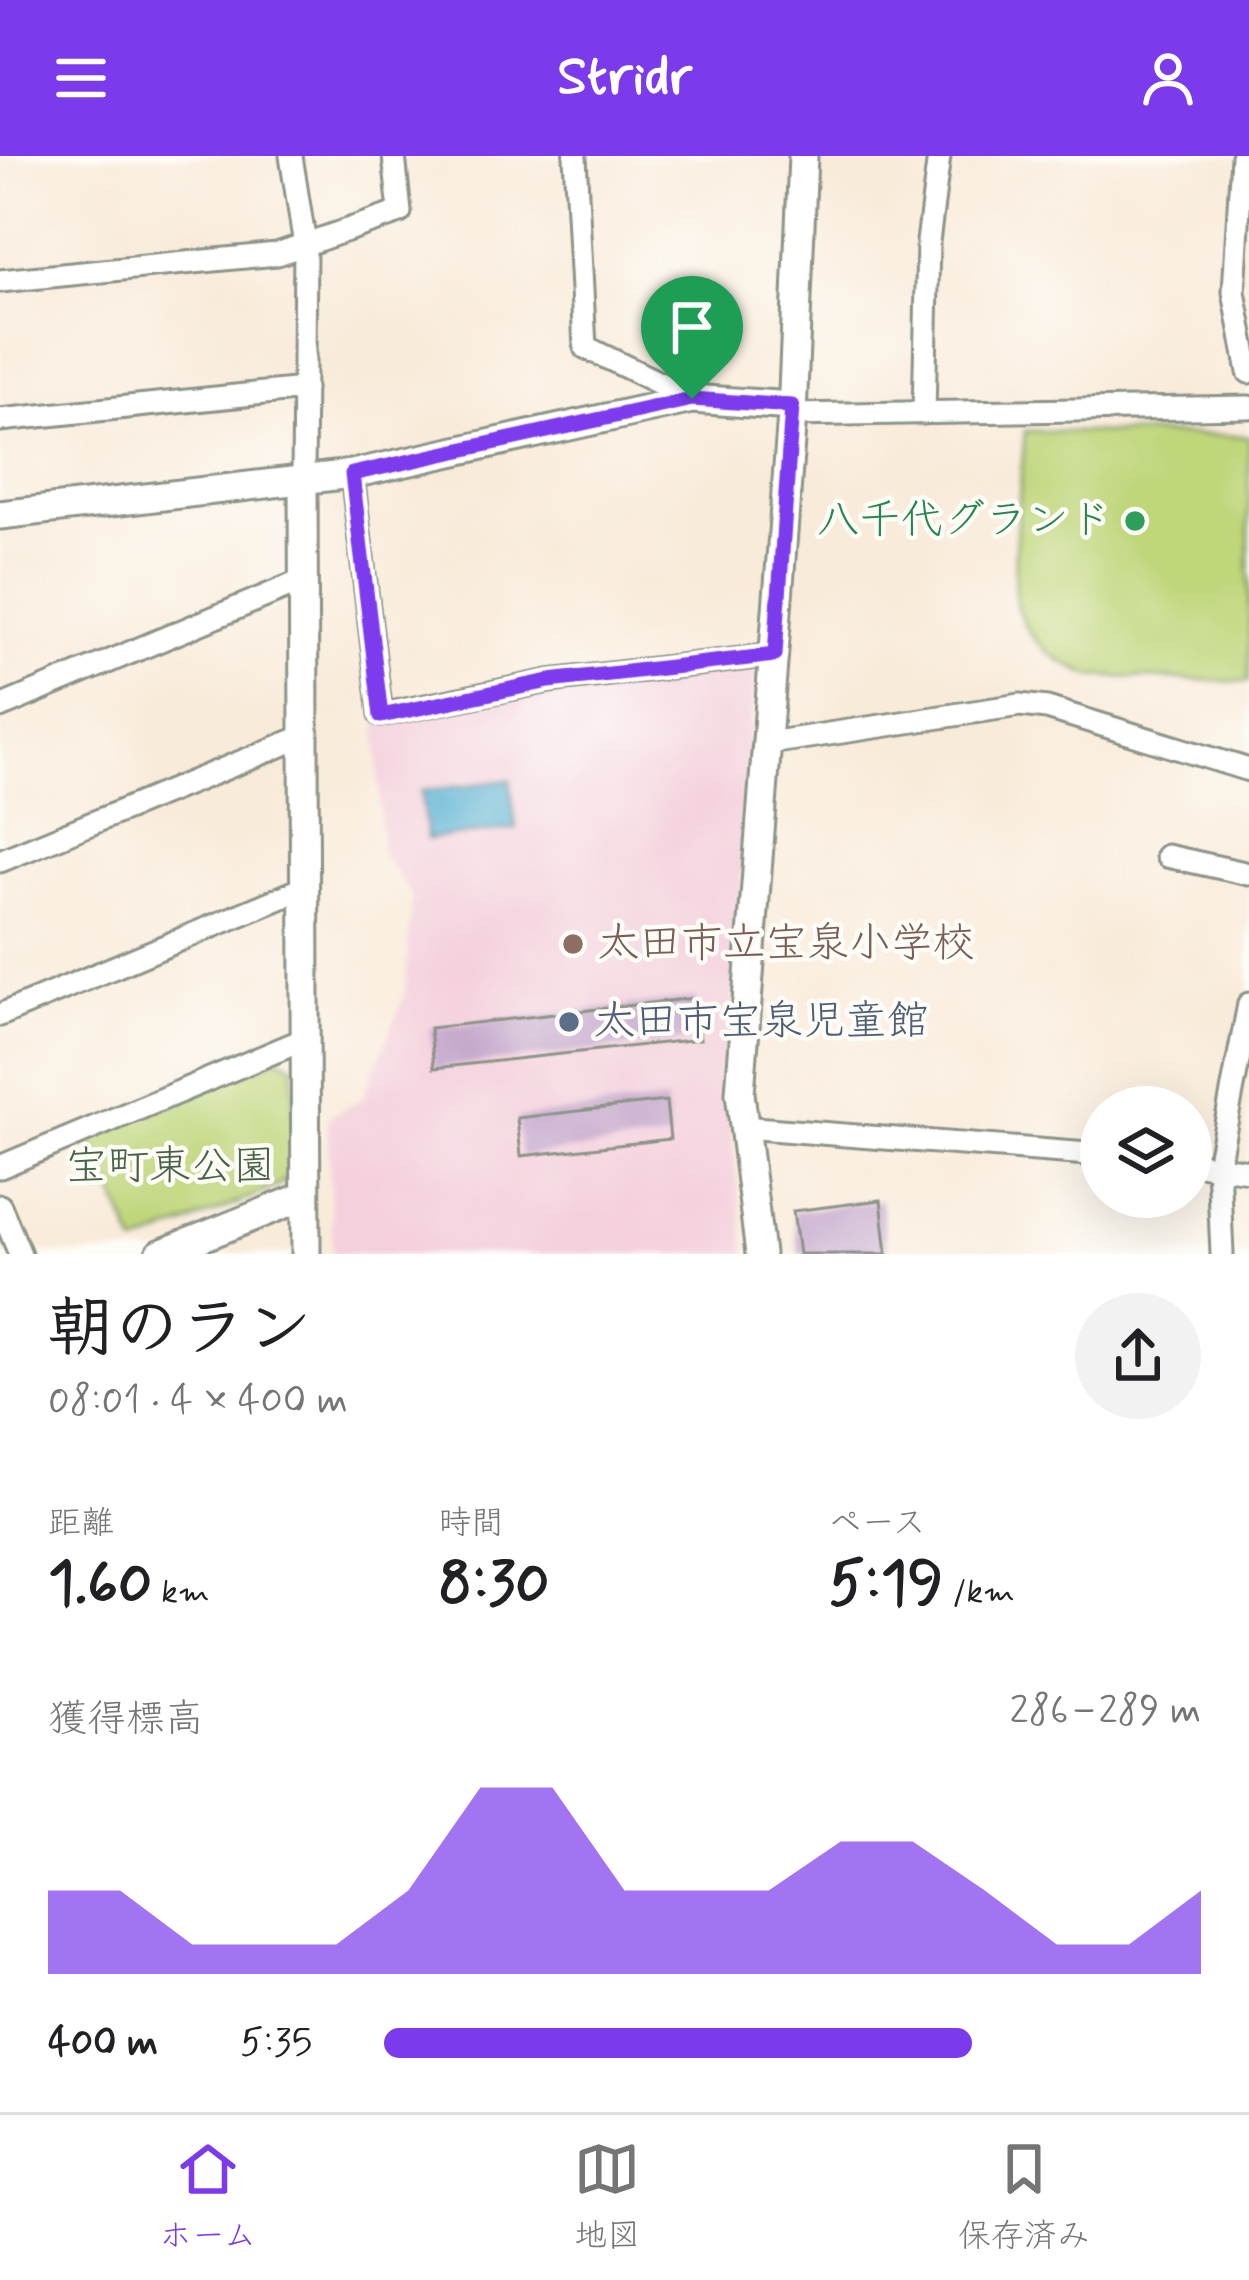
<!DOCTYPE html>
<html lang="ja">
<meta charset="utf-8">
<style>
body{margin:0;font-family:Mynerve,"Klee One",sans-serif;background:#f2f2f2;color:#202124;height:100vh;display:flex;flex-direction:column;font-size:45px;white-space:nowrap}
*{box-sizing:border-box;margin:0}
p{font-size:39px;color:#757577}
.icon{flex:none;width:66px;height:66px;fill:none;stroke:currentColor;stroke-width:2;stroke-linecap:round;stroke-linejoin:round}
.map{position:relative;height:1098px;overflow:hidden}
.sheet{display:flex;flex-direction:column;background:#fff;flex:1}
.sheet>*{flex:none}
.fabs{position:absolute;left:1080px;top:930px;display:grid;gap:24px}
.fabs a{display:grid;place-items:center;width:132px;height:132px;border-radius:50%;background:#fff;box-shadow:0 12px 48px #0002;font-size:60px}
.pin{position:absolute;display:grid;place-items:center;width:102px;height:102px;color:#fff;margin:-123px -51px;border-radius:50% 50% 50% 0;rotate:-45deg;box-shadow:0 0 12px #0007}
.pin .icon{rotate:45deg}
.round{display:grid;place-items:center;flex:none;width:126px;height:126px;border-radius:63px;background:#f2f2f2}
.headline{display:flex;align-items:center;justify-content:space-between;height:204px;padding:0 48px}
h1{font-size:66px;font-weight:700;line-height:90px}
.figures{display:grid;grid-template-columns:repeat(3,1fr);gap:18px;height:204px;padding:12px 48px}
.figures div{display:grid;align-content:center}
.figures b{font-size:60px;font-weight:700}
.figures small{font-size:33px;font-weight:400}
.figures p{font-size:33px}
.chart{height:336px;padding:24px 48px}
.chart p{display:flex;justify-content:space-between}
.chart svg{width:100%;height:216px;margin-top:12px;fill:#7c3aed;opacity:.7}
ul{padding:0 48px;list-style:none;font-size:39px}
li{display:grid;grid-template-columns:192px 144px 1fr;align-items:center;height:90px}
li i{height:30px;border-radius:15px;background:#7c3aed}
header{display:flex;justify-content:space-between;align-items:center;height:156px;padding:0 48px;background:#7c3aed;color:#fff;font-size:54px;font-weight:700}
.tabs{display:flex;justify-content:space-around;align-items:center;height:168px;border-top:3px solid #e0e0e0;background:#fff;font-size:33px;color:#757577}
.tabs a{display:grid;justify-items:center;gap:6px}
.tabs .active{color:#7c3aed}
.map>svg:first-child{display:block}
.built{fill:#f4cfdc}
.green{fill:#bfd67a;stroke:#6f8a57;stroke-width:3}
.water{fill:#53aed1;stroke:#397682;stroke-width:3}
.building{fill:#c3a4cb}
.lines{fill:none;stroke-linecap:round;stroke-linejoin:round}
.minor-casing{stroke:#8c9487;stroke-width:27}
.tertiary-casing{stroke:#8c9487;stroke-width:33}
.minor{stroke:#fff;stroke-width:21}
.tertiary{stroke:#fff;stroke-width:27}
.route-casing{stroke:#fff;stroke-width:24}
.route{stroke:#7c3aed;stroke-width:15}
.leisure-dot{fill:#2e9e5b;stroke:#fdfcf7;stroke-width:4.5}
.education-dot{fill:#8d6e63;stroke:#fdfcf7;stroke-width:4.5}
.service-dot{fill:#5c6f8a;stroke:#fdfcf7;stroke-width:4.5}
.labels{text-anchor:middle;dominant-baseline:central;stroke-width:9;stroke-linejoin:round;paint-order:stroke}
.leisure-label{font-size:42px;fill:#27864d;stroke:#fdfcf7;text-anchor:end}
.education-label{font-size:42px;fill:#785e54;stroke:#fdfcf7;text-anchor:start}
.service-label{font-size:42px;fill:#4e5e75;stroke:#fdfcf7;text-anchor:start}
.park-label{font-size:42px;fill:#476346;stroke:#fdfcf7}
</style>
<header><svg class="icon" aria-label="menu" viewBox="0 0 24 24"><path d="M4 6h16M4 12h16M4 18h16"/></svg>Stridr<svg class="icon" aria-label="person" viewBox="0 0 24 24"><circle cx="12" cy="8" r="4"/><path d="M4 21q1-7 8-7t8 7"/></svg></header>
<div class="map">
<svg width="1249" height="1098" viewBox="0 0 1249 1098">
<rect width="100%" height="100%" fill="#fdfcf7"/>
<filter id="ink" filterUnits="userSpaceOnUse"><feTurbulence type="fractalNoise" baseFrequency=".00833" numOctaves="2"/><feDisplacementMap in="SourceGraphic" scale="24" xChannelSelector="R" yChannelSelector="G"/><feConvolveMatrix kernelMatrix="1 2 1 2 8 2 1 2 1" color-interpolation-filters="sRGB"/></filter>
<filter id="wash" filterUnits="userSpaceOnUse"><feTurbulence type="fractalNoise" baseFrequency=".004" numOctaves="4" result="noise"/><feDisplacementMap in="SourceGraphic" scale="48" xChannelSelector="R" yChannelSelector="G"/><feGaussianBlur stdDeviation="2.7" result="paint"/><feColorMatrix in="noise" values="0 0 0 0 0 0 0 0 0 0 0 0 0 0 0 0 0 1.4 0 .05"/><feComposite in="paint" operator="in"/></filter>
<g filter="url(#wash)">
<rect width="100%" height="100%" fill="#f9ebda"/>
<!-- built -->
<path class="built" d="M756 507 727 942 746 1098H333L327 962 363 942 405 838 412 739 381 697 377 566 549 530Z"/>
<!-- green -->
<g class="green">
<path d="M1025 275 1249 280V526L1093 520C1059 508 1031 489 1018 454 1008 428 1023 311 1025 275Z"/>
<path d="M280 901 294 909V1011L280 1029 136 1090 90 980Z"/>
</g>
<!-- water -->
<path class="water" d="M510 624 516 673 427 683 421 635Z"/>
<g id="blocks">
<!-- building -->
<g class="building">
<path d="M695 842 700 883 434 912 430 872Z"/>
<path d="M666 945 670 983 521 1000 517 962Z"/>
<path d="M881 1044 887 1098H799L793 1055Z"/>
</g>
</g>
</g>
<g filter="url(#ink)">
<use href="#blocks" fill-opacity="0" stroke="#8c9487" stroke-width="3"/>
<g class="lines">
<defs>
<g id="minor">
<path d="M291 0 305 89 303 325"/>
<path d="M575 0 585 191 692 243"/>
<path d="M1249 0H1242L1234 136 1249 216"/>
<path d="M0 125 277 98 400 56 394 0"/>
<path d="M924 257 928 86 939 0"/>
<path d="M792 259 1249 251"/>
<path d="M0 264 304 233"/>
<path d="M352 318 381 559 549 525 775 499"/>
<path d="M0 551 304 424"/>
<path d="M769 587 1020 549 1047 552 1249 614"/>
<path d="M1167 700 1249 718"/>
<path d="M0 705 304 580"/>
<path d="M0 859 304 732"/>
<path d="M742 971 1101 999"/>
<path d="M1191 1007 1249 1015"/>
<path d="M0 1011 305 883"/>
<path d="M0 1050 20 1098"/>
<path d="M1222 1098 1218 1009 1249 848"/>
</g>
<g id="tertiary">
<path d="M303 325 306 1098"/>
<path d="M0 359 352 318 692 243 792 250"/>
<path d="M160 1098 305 1040"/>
<path d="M760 1098 740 937 792 259 803 0"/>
</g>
</defs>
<!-- minor casing -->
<use href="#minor" class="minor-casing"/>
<!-- tertiary casing -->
<use href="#tertiary" class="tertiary-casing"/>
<!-- minor -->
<use href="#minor" class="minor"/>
<!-- tertiary -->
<use href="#tertiary" class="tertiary"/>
</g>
</g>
<g class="lines" filter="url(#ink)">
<defs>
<path id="route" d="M692 243 792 250 775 499 549 525 381 560 352 318Z"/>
</defs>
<!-- route casing -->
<use href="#route" class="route-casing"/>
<!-- route -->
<use href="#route" class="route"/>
</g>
<!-- markers -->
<circle class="leisure-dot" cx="1135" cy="365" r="12"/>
<circle class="education-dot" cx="573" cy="788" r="12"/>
<circle class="service-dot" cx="569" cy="866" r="12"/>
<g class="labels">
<!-- leisure labels -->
<g class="leisure-label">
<text x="1111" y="365">八千代グランド</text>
</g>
<!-- education labels -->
<g class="education-label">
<text x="597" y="788">太田市立宝泉小学校</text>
</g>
<!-- service labels -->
<g class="service-label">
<text x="593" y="866">太田市宝泉児童館</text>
</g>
<!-- park labels -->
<g class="park-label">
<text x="170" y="1011">宝町東公園</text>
</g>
</g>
</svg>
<div class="fabs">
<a><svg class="icon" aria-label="layers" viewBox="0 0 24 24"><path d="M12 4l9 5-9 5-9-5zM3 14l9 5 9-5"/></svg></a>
</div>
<div class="pin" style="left:692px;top:243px;background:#1e9e55"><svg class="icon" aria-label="arrive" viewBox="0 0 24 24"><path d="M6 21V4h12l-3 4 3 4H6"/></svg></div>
</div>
<section class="sheet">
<div class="headline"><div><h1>朝のラン</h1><p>08:01 · 4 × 400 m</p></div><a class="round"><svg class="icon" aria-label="share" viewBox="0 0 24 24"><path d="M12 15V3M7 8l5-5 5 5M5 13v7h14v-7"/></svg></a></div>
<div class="figures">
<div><p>距離</p><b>1.60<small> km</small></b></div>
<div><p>時間</p><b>8:30</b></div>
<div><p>ペース</p><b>5:19<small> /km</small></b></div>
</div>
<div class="chart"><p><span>獲得標高</span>286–289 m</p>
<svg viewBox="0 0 160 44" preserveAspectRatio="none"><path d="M0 44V27L10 27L20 38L30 38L40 38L50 27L60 6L70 6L80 27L90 27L100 27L110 17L120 17L130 27L140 38L150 38L160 27V44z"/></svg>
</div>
<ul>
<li><b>400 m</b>5:35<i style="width:72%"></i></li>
</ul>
</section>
<nav class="tabs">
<a class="active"><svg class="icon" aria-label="home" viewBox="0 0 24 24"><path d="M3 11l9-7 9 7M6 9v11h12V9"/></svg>ホーム</a>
<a><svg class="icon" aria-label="map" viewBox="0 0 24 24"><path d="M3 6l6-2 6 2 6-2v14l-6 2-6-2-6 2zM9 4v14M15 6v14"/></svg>地図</a>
<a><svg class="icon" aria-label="saved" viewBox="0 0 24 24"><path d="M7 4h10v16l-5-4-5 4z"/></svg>保存済み</a>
</nav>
